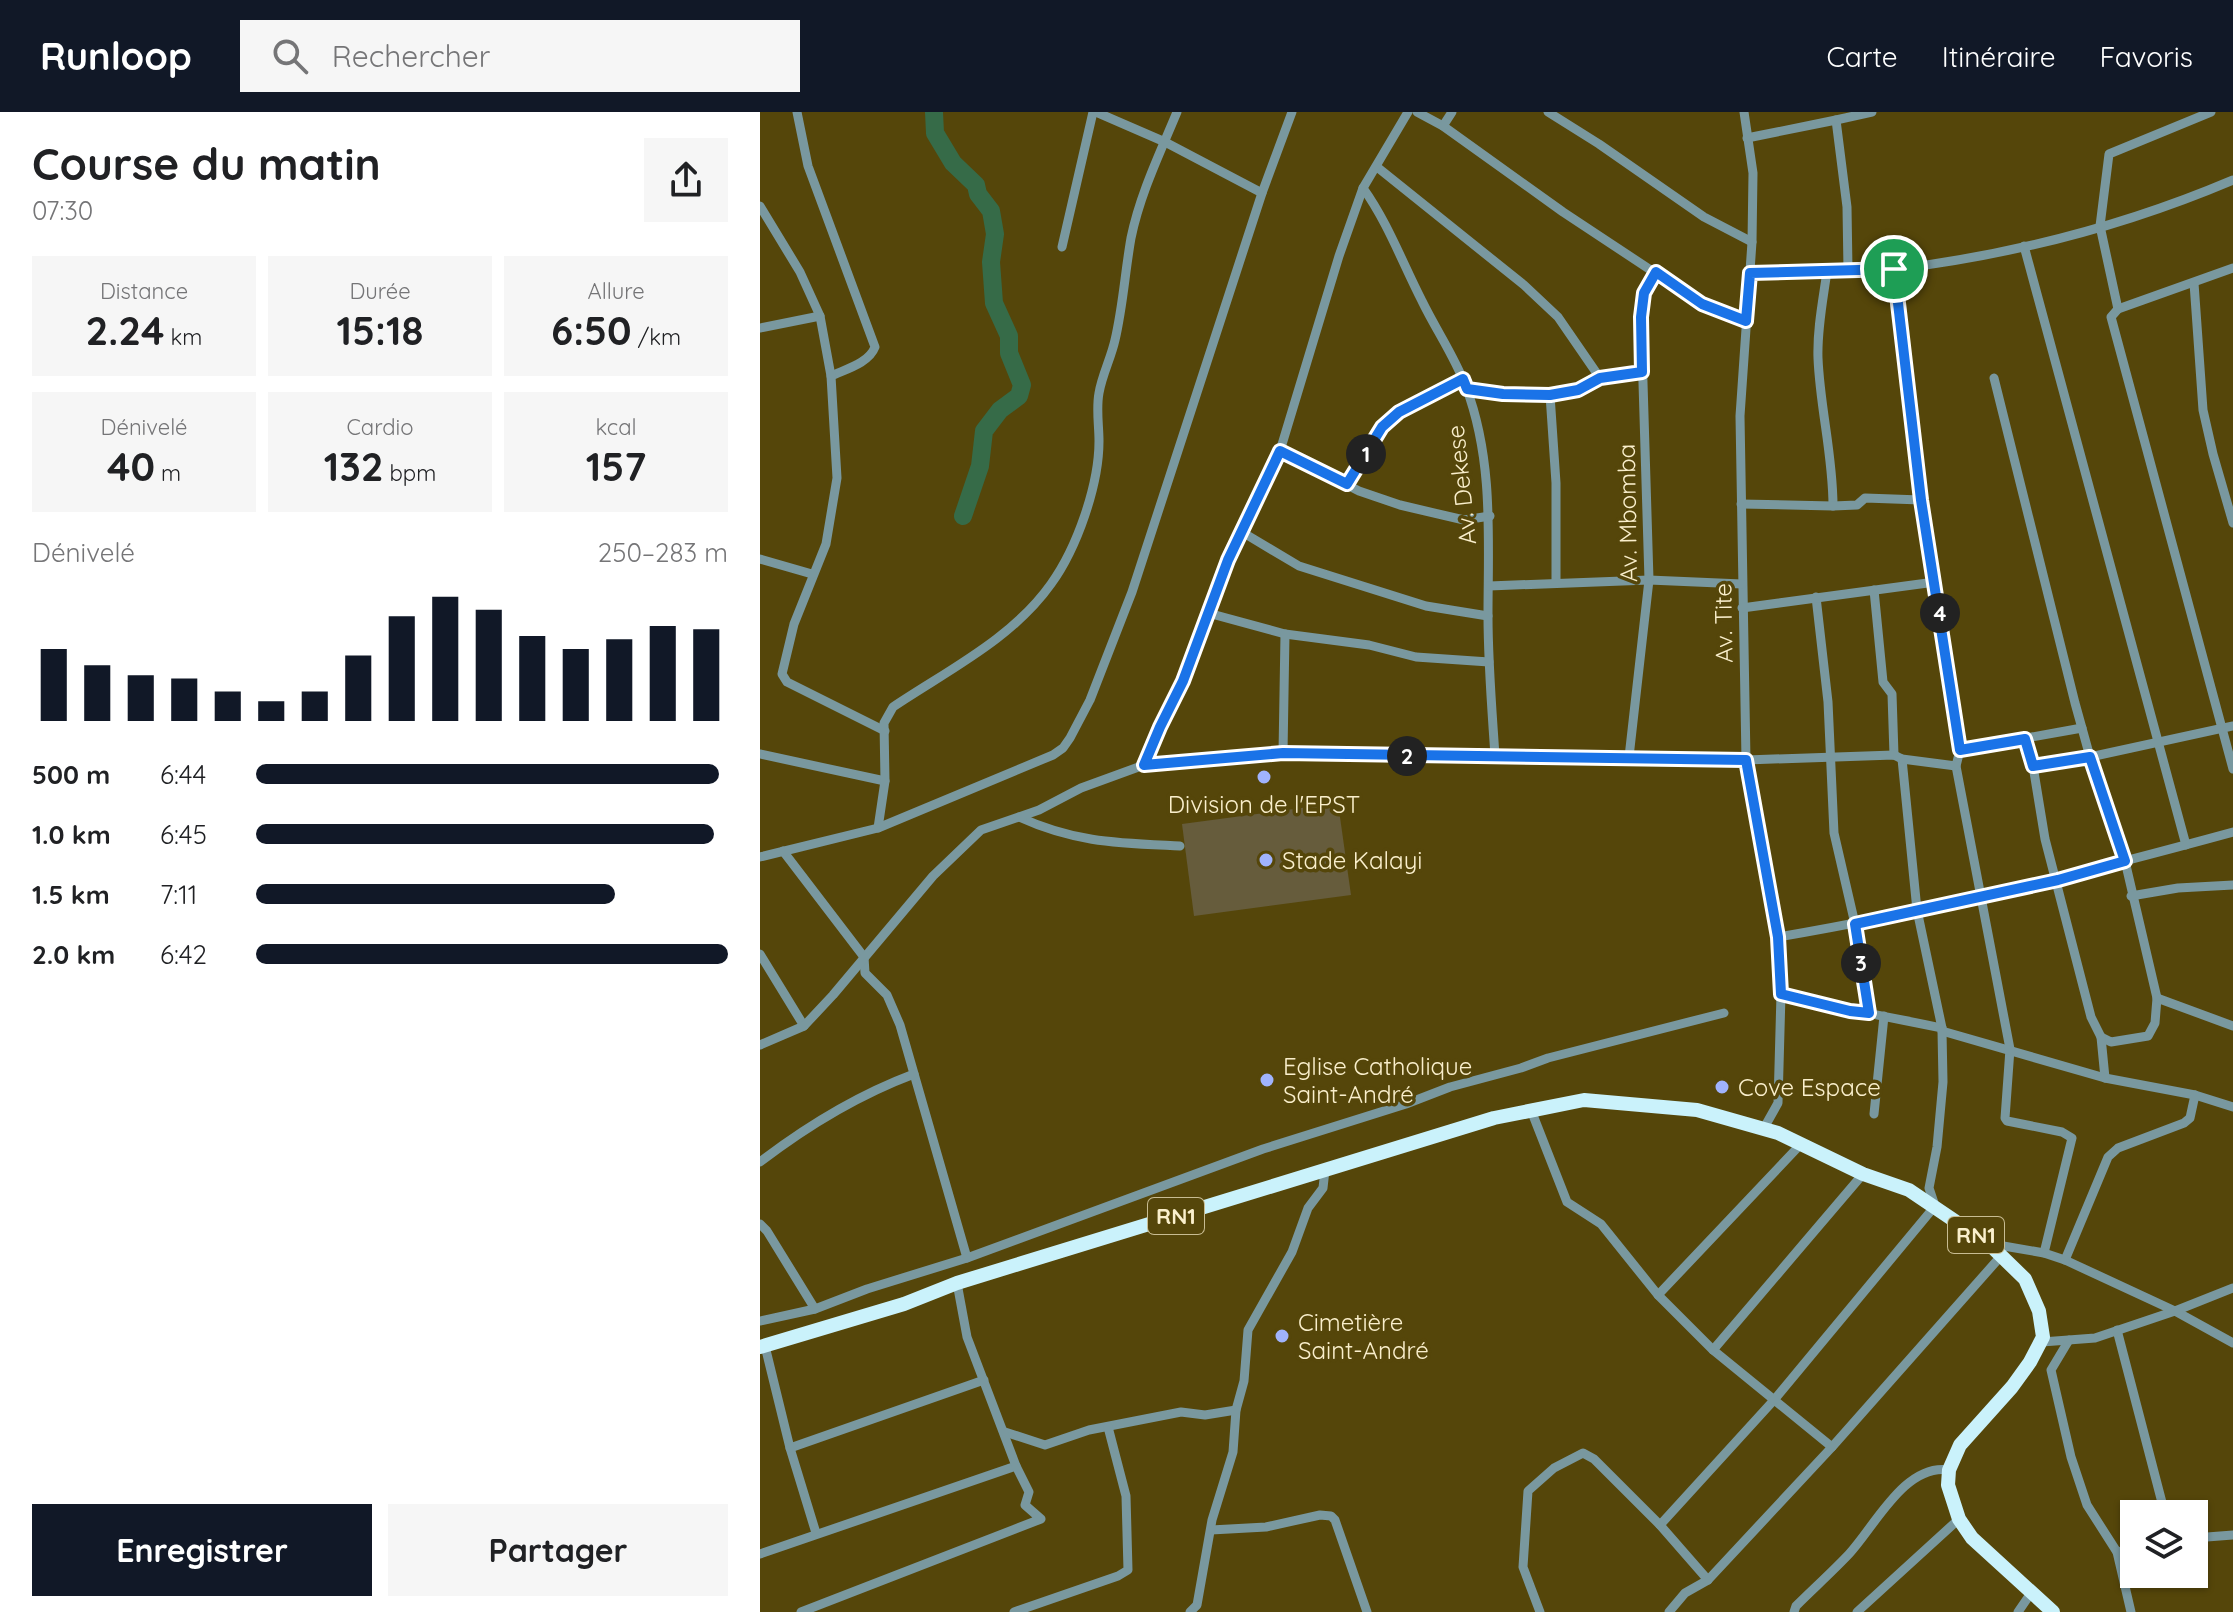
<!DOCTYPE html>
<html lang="fr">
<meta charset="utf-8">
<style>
body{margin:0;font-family:Quicksand,sans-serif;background:#f6f6f6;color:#202124;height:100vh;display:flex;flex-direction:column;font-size:30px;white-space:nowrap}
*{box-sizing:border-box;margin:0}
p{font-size:26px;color:#757577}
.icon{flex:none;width:44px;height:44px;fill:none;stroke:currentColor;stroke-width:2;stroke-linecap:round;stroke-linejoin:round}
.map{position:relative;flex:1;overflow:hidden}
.drawer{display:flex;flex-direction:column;background:#fff;width:760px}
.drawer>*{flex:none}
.buttons{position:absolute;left:1360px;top:1388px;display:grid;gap:16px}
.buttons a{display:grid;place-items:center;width:88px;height:88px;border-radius:0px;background:#fff;box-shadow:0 2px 6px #0004;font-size:40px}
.pin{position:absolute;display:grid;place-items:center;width:68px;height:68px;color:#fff;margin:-34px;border:4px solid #fff;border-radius:50%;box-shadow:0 2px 8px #0007}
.km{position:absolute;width:40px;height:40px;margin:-20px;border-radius:50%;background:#222;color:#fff;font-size:22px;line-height:40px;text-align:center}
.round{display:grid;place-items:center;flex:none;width:84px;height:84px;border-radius:0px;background:#f6f6f6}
.overview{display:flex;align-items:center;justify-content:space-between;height:136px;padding:0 32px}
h1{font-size:44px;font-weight:700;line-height:60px}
.stats{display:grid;grid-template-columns:repeat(3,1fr);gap:12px;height:136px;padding:8px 32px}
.stats div{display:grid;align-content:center;border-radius:0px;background:#f6f6f6;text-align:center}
.stats b{font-size:40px;font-weight:700}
.stats small{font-size:22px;font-weight:400}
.stats p{font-size:22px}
.chart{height:224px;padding:16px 32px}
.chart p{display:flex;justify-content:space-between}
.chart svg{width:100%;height:144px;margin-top:8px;stroke:#111827;stroke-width:6}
.button{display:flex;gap:16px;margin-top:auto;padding:16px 32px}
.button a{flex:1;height:92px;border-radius:0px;background:#111827;color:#fff;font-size:32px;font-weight:700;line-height:92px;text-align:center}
.button a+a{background:#f6f6f6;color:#202124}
ul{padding:0 32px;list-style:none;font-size:26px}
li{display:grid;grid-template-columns:128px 96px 1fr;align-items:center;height:60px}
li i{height:20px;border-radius:10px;background:#111827}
header{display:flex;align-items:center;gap:48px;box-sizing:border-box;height:112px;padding:0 40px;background:#111827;color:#fff}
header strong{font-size:38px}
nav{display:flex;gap:44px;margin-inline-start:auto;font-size:28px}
.search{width:560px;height:72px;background:#f6f6f6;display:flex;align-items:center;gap:20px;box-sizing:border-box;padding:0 28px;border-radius:0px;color:#757577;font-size:30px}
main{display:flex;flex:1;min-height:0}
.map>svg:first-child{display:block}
.green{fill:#665c3c}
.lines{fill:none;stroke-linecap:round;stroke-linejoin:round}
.river{stroke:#366b48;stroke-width:18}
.minor{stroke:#79989f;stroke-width:9}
.trunk{stroke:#caf2fb;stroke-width:14}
.route-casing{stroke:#fff;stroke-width:16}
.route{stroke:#1a73e8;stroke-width:10}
.poi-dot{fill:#a0b3fd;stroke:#55460a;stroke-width:3}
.labels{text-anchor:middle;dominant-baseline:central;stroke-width:7;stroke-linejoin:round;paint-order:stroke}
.shield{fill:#55460a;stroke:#c8bc92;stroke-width:2}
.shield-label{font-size:22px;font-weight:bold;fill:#faefcc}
.street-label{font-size:24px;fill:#faefcc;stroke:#55460a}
.poi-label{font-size:24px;fill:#faefcc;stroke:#55460a;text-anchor:start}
</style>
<header>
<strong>Runloop</strong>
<div class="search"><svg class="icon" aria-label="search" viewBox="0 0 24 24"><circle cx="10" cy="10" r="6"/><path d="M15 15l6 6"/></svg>Rechercher</div>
<nav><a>Carte</a><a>Itinéraire</a><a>Favoris</a></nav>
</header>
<main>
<section class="drawer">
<div class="overview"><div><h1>Course du matin</h1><p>07:30</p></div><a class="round"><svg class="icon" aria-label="share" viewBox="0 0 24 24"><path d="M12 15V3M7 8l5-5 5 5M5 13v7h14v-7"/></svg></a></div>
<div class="stats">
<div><p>Distance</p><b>2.24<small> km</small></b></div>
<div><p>Durée</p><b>15:18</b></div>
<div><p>Allure</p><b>6:50<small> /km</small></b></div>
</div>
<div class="stats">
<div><p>Dénivelé</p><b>40<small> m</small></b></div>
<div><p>Cardio</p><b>132<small> bpm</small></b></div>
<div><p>kcal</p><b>157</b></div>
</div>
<div class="chart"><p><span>Dénivelé</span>250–283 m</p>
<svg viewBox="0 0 160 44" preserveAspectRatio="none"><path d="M5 44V22M15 44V27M25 44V30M35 44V31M45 44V35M55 44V38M65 44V35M75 44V24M85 44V12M95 44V6M105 44V10M115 44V18M125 44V22M135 44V19M145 44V15M155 44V16"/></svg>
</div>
<ul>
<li><b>500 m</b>6:44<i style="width:98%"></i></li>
<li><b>1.0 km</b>6:45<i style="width:97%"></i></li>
<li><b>1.5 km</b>7:11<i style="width:76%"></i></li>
<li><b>2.0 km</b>6:42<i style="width:100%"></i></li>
</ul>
<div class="button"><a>Enregistrer</a><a>Partager</a></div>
</section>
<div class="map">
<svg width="1473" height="1500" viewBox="0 0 1473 1500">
<rect width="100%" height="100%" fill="#55460a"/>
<!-- green -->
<path class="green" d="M578 691 591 783 434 804 422 712Z"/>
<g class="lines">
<!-- river -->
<path class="river" d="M174 0 175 21 193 51 216 73 218 82 231 99 235 122 231 150 234 191 249 224V241L262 273 259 284 240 298 224 319 220 354 203 404"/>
<!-- minor -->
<g class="minor">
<path d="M37 0 48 54 115 235C109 251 86 257 71 264"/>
<path d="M336 0 405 30 502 81"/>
<path d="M657 0 683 14 803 100 942 192 986 209"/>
<path d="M788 0 839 32 944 105 992 130"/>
<path d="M984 0 993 61 992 130 980 304 986 648 1018 825 1021 882 1018 991 1004 1016"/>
<path d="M1076 8 1112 0"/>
<path d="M683 14 692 0"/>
<path d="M987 26 1076 8 1087 95 1088 158"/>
<path d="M617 55 764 173 798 205 840 266"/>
<path d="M603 76C628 111 642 150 662 189 676 218 695 245 706 275 734 349 728 428 728 504 728 551 732 598 735 644"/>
<path d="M0 94 40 160 60 204 71 264 77 366 66 432 34 512 22 562 27 570 125 619"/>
<path d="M1264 134 1426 733"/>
<path d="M302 135 333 0"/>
<path d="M1473 156 1358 197 1351 205 1473 657"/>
<path d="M1134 157 1161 388 1200 638 1196 654 1250 937 1245 1006 1247 1009 1302 1020 1312 1026 1284 1141"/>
<path d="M1067 159C1063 188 1057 217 1058 246 1060 296 1073 343 1073 394"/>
<path d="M990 161C1037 160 1090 162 1136 157 1251 143 1367 113 1473 68"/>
<path d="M1434 171 1443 298 1453 342 1473 411"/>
<path d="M1358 197 1340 114 1349 42 1451 0"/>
<path d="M0 216 60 204"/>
<path d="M1234 266 1315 591 1330 645 1365 749 1397 886 1395 911 1388 924 1351 930 1341 925"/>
<path d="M707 277 743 282 790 283 818 278 840 266 882 260"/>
<path d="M790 283 796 371V471"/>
<path d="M520 339 599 379 640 393 704 408 730 404"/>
<path d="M587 372 622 315 639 300 703 267"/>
<path d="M981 392 1073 394 1097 393 1105 386 1161 388"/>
<path d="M482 420 539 454 666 494 728 504"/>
<path d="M0 447 52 462"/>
<path d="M729 474 889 468 982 472"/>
<path d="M1114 478 1123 570 1132 582 1134 643"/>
<path d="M1056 485 1068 590 1074 721 1095 812 1109 901"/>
<path d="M982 496 1175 470"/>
<path d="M448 501 525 522 609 533 656 545 729 550"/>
<path d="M1265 627 1273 654 1285 727 1331 905 1341 925 1345 966"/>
<path d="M1200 638 1322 616"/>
<path d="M523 641 525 522"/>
<path d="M0 642 125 669"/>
<path d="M869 645 889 468 881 205 884 181 896 160"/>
<path d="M1142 647 1157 798 1182 916"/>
<path d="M384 653 400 615 423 569 468 448 520 339 579 144 603 76 648 0"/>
<path d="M1273 654 1330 645 1473 614"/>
<path d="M259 705C316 731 359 731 420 734"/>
<path d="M118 716 125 669 124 611 133 595C188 558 252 527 291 472 317 436 339 373 339 329 339 313 336 297 339 281 342 263 351 246 355 228 363 194 365 160 371 126 380 82 400 41 417 0"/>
<path d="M23 739 104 845 105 861 127 883 140 913 207 1146"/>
<path d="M0 745 118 716 293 643 303 636 310 626 330 588 372 480 502 81 532 0"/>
<path d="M1371 784 1418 776 1473 773"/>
<path d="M1018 825C1172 799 1323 761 1473 720"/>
<path d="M0 842 44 914"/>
<path d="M1021 882C1074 895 1128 905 1182 916V919L1345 966 1435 983 1473 995"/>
<path d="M1397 886 1473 914"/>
<path d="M0 933 44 914 73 883 173 764 221 718 279 698 321 676 384 653 523 641 986 648 1134 643 1142 647 1196 654"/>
<path d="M771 998 807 1090 841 1112 898 1183 953 1238 1072 1335"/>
<path d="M1114 1002 1124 904"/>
<path d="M0 1050C47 1014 98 983 154 962"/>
<path d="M0 1112 7 1119 55 1197"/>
<path d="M1232 1132 1284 1141 1305 1148 1415 1199 1473 1231"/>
<path d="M1305 1148 1348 1045 1358 1036 1424 1011 1430 1006 1435 983"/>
<path d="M898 1183 1041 1032"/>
<path d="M0 1209 55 1197 107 1177 207 1146 503 1037 646 992 690 975 761 956 788 946 964 901"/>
<path d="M1357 1218 1405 1402"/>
<path d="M1309 1228 1291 1258 1311 1345 1327 1393 1357 1440 1371 1500"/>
<path d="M1282 1230 1335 1226 1415 1199 1473 1176"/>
<path d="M5 1234 30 1336 56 1421"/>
<path d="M953 1238 1103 1062"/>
<path d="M245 1320 285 1333 329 1318 421 1300 445 1303 476 1298"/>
<path d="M30 1336 224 1268"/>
<path d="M900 1413 1014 1288 1175 1094 1169 1076 1177 1035 1183 970 1182 919"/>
<path d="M451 1418 506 1415 560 1403 571 1404 575 1408 607 1500"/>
<path d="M1434 1426 1473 1423"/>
<path d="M1357 1440 1374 1437"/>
<path d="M0 1442 256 1354"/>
<path d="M41 1500 281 1407 265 1393 269 1380 256 1354 207 1225 197 1171"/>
<path d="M254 1500 358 1464 368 1458 366 1384 348 1315"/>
<path d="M430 1500 437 1493 452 1408 473 1340 476 1298 484 1269 488 1218 532 1140 548 1096 563 1076 565 1058"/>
<path d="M780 1500 763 1455 768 1379 794 1356 823 1341 834 1347 900 1413 948 1468"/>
<path d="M909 1500 925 1481 948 1468 1072 1335 1241 1144"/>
<path d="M1034 1500 1036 1494C1053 1477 1072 1460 1089 1442 1115 1414 1145 1351 1189 1358"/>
<path d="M1097 1500 1199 1407"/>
<path d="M1258 1500 1271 1481"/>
</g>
<!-- trunk -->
<path class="trunk" d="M0 1235 144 1192 197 1171 734 1006 824 988 937 998 1018 1021 1103 1062 1149 1078 1229 1132 1265 1167 1279 1199 1283 1225 1270 1250 1252 1275 1200 1333 1189 1358 1188 1373 1199 1407 1212 1426 1293 1500"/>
</g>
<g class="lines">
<defs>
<path id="route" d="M1134 157 1161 388 1200 638 1265 627 1273 654 1330 645 1365 749 1298 768 1095 812 1109 901 1090 899 1021 882 1018 825 986 648 523 641 384 653 400 615 423 569 468 448 520 339 587 372 622 315 639 300 703 267 707 277 743 282 790 283 818 278 840 266 882 260 881 205 884 181 896 160 942 192 986 209 990 161Z"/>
</defs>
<!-- route casing -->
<use href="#route" class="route-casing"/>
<!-- route -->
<use href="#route" class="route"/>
</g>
<!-- markers -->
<g class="poi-dot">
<circle cx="504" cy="665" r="8"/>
<circle cx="506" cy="748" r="8"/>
<circle cx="507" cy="968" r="8"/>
<circle cx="962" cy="975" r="8"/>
<circle cx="522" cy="1224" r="8"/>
</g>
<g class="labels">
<!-- shield labels -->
<g class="shield">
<rect x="388" y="1086" width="56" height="36" rx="6"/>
<rect x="1188" y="1105" width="56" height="36" rx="6"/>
</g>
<g class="shield-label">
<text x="416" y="1104">RN1</text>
<text x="1216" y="1123">RN1</text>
</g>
<!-- street labels -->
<g class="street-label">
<text transform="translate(701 373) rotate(-96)">Av. Dekese</text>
<text transform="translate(867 401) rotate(-91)">Av. Mbomba</text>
<text transform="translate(963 511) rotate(-91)">Av. Tite</text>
</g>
<!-- poi labels -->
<g class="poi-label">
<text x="504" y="692" text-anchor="middle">Division de l'EPST</text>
<text x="522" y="748">Stade Kalayi</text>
<text x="523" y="954">Eglise Catholique<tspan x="523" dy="28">Saint-André</tspan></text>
<text x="978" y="975">Cove Espace</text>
<text x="538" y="1210">Cimetière<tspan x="538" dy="28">Saint-André</tspan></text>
</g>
</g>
</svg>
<div class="buttons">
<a><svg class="icon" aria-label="layers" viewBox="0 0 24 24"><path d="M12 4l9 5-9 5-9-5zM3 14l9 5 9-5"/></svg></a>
</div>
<div class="pin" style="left:1134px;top:157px;background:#1e9e55"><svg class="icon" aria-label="arrive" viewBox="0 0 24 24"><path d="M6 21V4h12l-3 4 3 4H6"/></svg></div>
<b class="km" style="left:606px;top:342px">1</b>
<b class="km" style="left:647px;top:644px">2</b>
<b class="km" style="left:1101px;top:851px">3</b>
<b class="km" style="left:1180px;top:501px">4</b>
</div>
</main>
